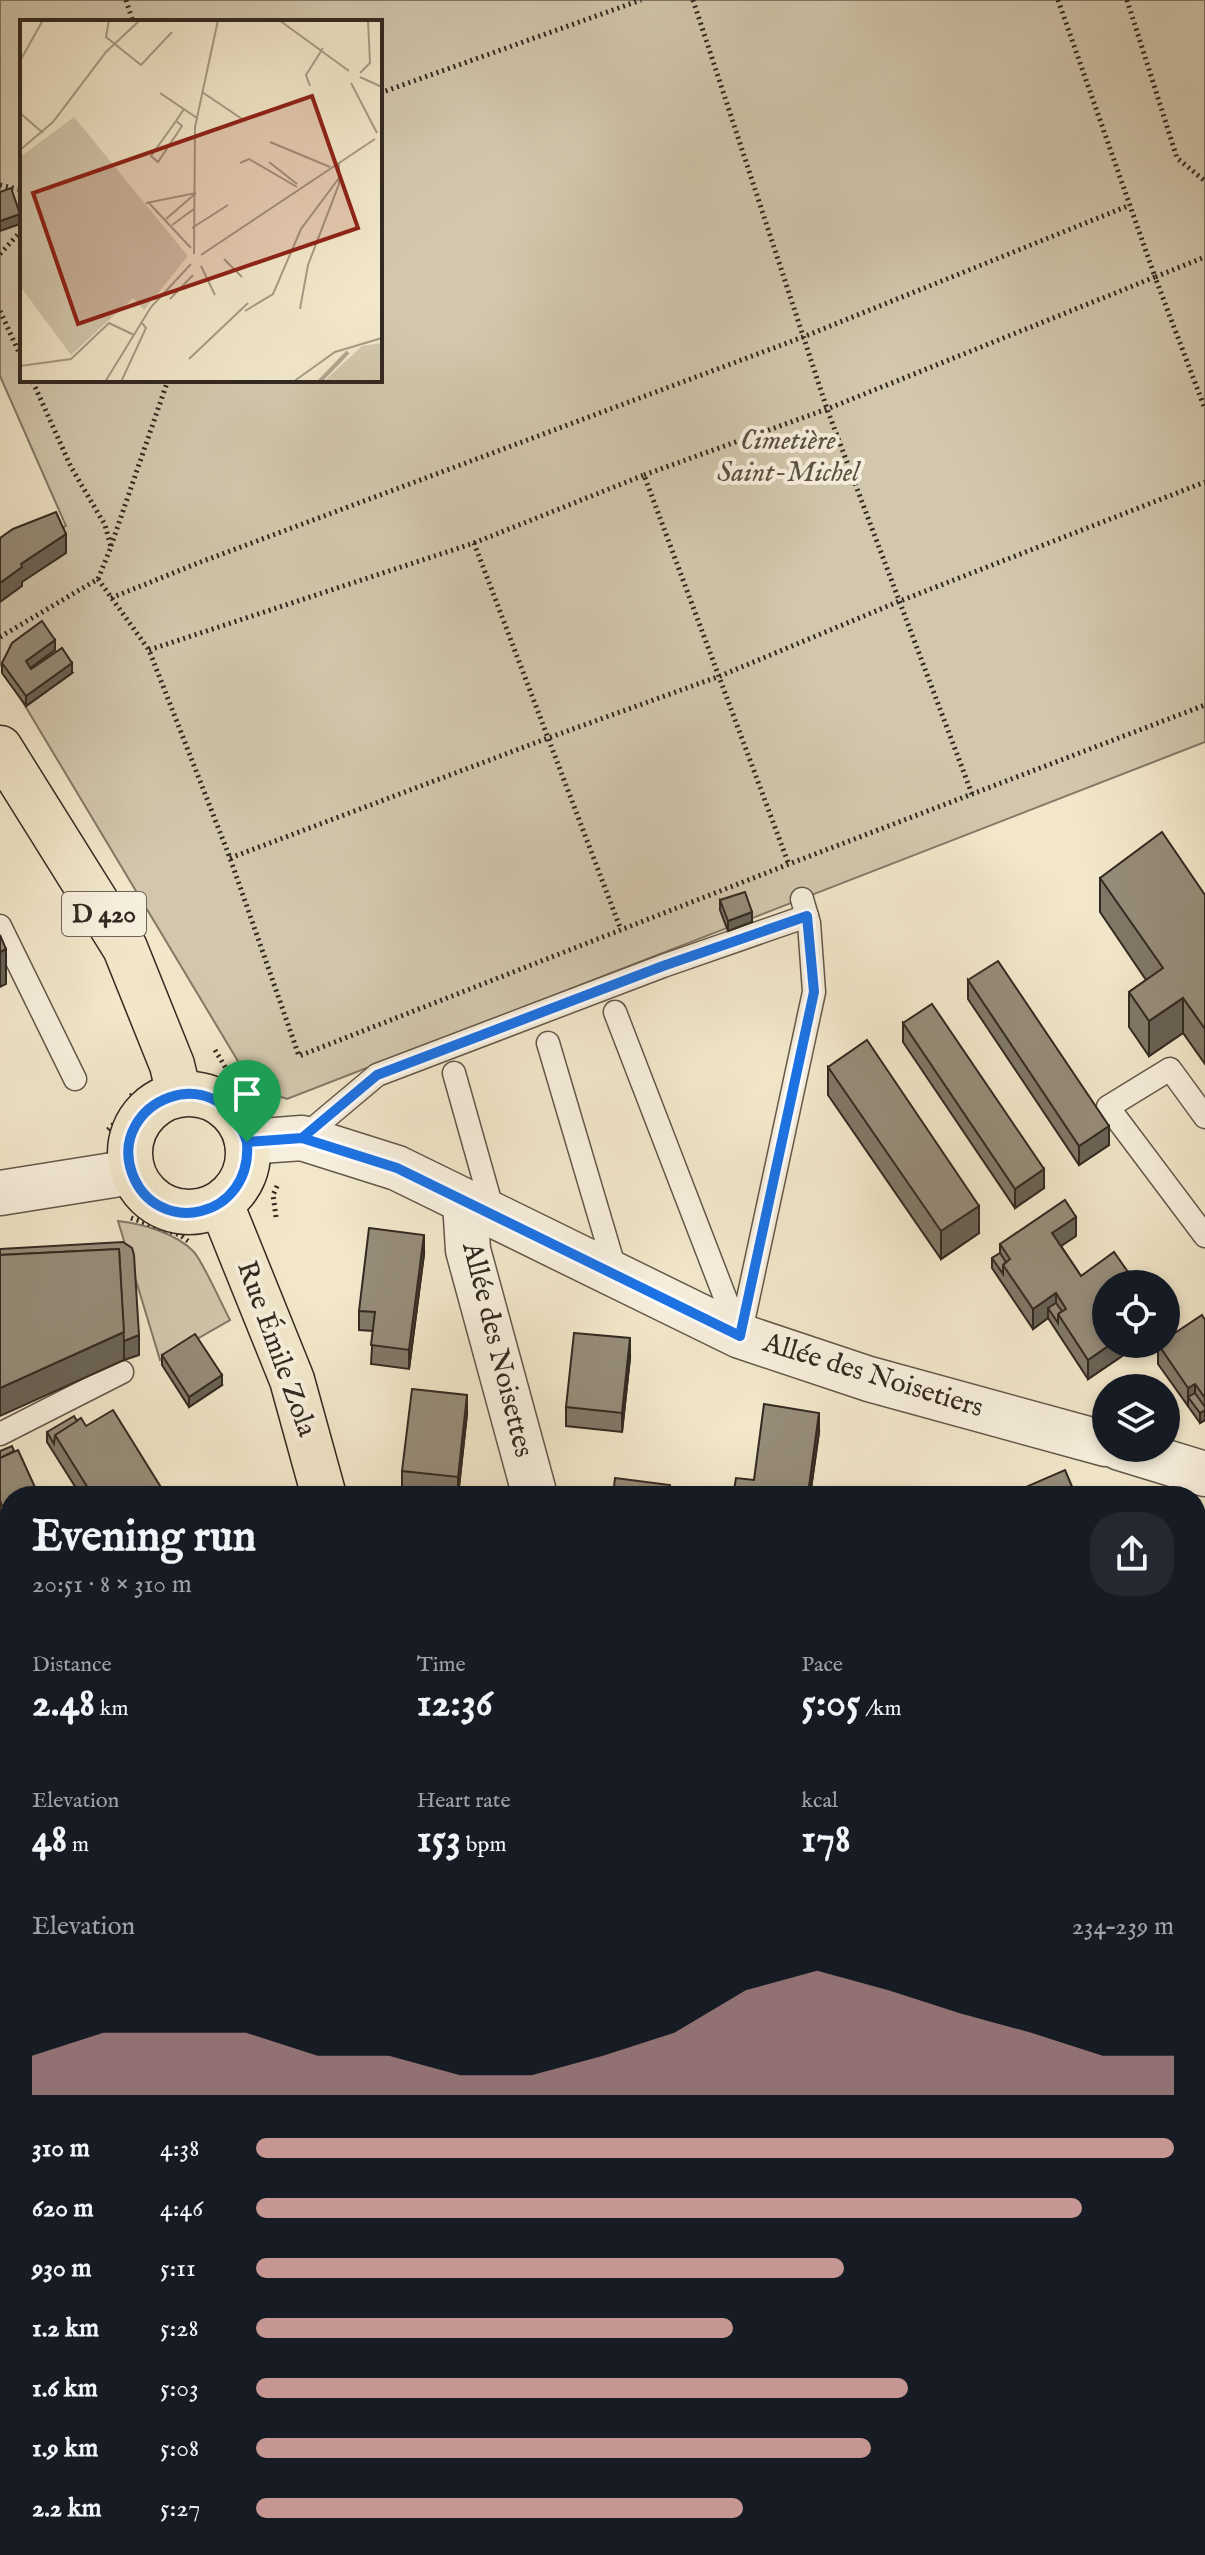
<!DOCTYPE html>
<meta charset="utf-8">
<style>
body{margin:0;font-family:"IM FELL English",serif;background:#242831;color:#f1f3f6;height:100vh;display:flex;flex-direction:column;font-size:30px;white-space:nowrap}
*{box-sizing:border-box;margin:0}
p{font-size:26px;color:#9ea1a6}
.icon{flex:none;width:44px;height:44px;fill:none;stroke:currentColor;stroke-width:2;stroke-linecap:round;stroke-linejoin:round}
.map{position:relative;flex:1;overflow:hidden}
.sheet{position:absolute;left:0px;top:1486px;width:1206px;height:1070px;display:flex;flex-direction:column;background:#171b24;border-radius:32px 32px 0 0;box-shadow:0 4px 12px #0003}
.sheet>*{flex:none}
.fabs{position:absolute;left:1092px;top:1270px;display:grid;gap:16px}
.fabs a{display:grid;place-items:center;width:88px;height:88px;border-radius:50%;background:#171b24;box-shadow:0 4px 12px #0003;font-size:40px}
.pin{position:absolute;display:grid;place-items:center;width:68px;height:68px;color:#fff;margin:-82px -34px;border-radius:50% 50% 50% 0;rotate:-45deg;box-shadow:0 0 8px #0007}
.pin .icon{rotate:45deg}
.round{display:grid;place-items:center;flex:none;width:84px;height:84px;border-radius:32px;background:#242831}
.summary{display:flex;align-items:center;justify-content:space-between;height:136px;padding:0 32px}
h1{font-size:44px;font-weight:700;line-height:60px}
.metrics{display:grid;grid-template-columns:repeat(3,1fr);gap:12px;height:136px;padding:8px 32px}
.metrics div{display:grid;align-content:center}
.metrics b{font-size:40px;font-weight:700}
.metrics small{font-size:22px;font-weight:400}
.metrics p{font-size:22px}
.chart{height:224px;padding:16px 32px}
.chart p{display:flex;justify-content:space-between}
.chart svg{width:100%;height:144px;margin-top:8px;fill:#c59692;opacity:.7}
ul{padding:0 32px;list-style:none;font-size:26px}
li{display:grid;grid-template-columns:128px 96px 1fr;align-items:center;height:60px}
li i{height:20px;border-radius:10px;background:#c59692}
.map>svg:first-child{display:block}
.green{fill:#d2c7ad;stroke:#827867;stroke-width:2;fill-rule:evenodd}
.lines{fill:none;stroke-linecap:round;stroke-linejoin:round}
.lane-casing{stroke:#63584b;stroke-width:25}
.street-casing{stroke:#63584b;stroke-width:47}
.primary-casing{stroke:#332921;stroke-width:47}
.path{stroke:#332921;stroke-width:5;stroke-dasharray:2 4;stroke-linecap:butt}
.lane{stroke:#f7efdd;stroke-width:22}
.street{stroke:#f7efdd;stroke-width:44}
.primary{stroke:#f2e7ca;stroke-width:44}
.wall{fill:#817868;stroke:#332921;stroke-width:2}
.shaded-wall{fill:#696255;stroke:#332921;stroke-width:2}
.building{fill:#968c79;stroke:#332921;stroke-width:2}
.route-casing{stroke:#fff;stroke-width:16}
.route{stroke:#1a73e8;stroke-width:10}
.labels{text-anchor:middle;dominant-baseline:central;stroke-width:8;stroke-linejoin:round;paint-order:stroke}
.shield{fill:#f7efdd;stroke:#6e6459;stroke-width:2}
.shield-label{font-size:26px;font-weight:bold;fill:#332921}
.park-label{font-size:28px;font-style:italic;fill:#5b5044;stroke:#f7efdd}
.street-label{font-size:28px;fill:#332921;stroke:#f7efdd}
.inset-river{fill:none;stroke:#b1a691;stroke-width:4}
.inset-road{fill:none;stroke:#a69b86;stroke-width:2}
.view{fill:#8f2418;fill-opacity:0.15;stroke:#8f2418;stroke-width:4}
.inset-edge{fill:none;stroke:#332921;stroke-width:4}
</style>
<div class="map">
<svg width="1205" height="2555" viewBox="0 0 1205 2555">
<rect width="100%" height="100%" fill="#f2e7ca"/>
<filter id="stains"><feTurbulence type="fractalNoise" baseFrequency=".0025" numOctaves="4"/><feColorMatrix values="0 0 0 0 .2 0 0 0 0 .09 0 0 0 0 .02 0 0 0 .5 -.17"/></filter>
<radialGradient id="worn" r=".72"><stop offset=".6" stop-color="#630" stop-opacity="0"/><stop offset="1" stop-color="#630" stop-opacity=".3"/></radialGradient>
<!-- green -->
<g class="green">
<path d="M0 0H1205V742L287 1099 254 1088 0 664V553L66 526 0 376ZM22 22H380V380H22Z"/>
<path d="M118 1221C143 1224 176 1233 194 1252 204 1264 221 1303 230 1320L160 1360Z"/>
</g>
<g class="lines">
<defs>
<g id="lane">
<path d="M0 926 75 1079"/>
<path d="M615 1012 738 1331"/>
<path d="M548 1043 617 1276"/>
<path d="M454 1073 494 1215"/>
<path d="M1205 1117 1170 1069 1108 1107 1205 1236"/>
<path d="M302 1138 377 1075 663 966 807 916"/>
<path d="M740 1336 814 992 809 923 802 899"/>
<path d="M0 1434 122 1372"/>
<path d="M1196 1934 1205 1928"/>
<path d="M0 2174 10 2182"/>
</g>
<g id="street">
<path d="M247 1142 302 1138 397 1168 740 1336 869 1379 1106 1444"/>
<path d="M0 1193 132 1172"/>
<path d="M465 1202 468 1250 535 1496"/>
<path d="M1120 1448 1205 1474"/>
<path d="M0 1930 10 1939"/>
<path d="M465 2546 474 2555"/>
</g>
<g id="primary">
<path d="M0 748 125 948 172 1065 179 1094"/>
<circle cx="189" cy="1153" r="59"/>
<path d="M221 1204 292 1380 324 1496"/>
<path d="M584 2546 586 2555"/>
</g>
</defs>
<!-- lane casing -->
<use href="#lane" class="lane-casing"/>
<!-- street casing -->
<use href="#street" class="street-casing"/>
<!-- primary casing -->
<use href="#primary" class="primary-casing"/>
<!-- path -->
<g class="path">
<path d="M126 0 133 22"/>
<path d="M693 0 827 409 972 794"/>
<path d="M1058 0 1155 277 1205 257"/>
<path d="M1127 0 1177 158 1205 181"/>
<path d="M380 93 641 0"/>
<path d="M0 185 22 190"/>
<path d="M0 254 22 230"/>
<path d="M0 311 22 359"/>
<path d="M644 475 827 409 1155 277 1205 409"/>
<path d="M474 543 644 475 789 865"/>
<path d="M111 546 168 380"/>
<path d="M98 579 149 650 230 858 299 1056 789 864 1205 705"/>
<path d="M111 598 198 563 803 337 1130 205"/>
<path d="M0 637 98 579 111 547 105 525 71 467 32 380"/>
<path d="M149 650 474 543 621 930"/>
<path d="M230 858 548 738 720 676 900 601 1205 482"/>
<path d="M215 1050 230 1075 255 1096"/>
<path d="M108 1130 124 1113 133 1092"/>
<path d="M276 1217 273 1195 278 1184"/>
<path d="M131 1218 180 1235 188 1241"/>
</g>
<!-- lane -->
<use href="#lane" class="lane"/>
<!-- street -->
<use href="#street" class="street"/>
<!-- primary -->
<use href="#primary" class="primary"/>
</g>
<!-- wall -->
<g class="wall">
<path d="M55 650 31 667V669L72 673 26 706 2 673V663Z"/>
<path d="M1100 878 1205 895V1064L1183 1033 1149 1056 1129 1027V992L1146 980 1100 912Z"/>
<path d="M720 900 752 922 728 931 720 910Z"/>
<path d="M968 980 1109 1145 1079 1165 968 999Z"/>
<path d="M903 1023 1044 1188 1015 1208 903 1042Z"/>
<path d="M828 1067 979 1233 941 1259 828 1095Z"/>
<path d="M1076 1236 1061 1246 1081 1276 1128 1284H1106V1344H1131V1350L1088 1379 1048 1318 1033 1329 992 1268V1258L1000 1253V1244Z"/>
<path d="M424 1254 409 1369 371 1364 373 1331 359 1330V1311Z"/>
<path d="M1205 1320V1420L1200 1423 1158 1364V1344Z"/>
<path d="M162 1355 222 1385 189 1407 162 1365Z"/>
<path d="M630 1358 622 1432 566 1426V1407Z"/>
<path d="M467 1414 458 1496 402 1491V1471Z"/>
<path d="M77 1421 86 1426 162 1496H81L47 1442V1432Z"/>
<path d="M819 1432 810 1496H733L754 1480Z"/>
<path d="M0 1451 10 1496V1542L0 1520Z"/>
<path d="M1205 1567V1642L1200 1644 1196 1634V1571Z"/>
<path d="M262 2546H281L277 2555H270L262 2551Z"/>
<path d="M732 2546H809L801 2555H742Z"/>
<path d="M1114 2546H1196L1205 2555H1122Z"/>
</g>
<!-- shaded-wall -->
<g class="shaded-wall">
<path d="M20 214V224L0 231V221Z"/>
<path d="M66 534V553L22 582V586L0 602V583L21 564Z"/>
<path d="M55 640V650L26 671V661Z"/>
<path d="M72 663V673L26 706V696Z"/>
<path d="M752 912V922L728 931V921Z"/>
<path d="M6 949V984L0 987V952Z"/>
<path d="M1183 998V1033L1149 1056V1021Z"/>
<path d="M1109 1126V1145L1079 1165V1146Z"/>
<path d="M1044 1169V1188L1015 1208V1189Z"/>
<path d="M979 1206V1233L941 1259V1231Z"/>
<path d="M1076 1217V1236L1052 1252V1233Z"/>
<path d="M424 1235V1254L409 1369V1350Z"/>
<path d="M1128 1272V1284H1109Z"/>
<path d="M1056 1293V1312L1048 1308V1318L1033 1329V1309Z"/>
<path d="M124 1332V1360L0 1416V1388Z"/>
<path d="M139 1335V1355L124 1360V1341Z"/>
<path d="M630 1338V1358L622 1432V1413Z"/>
<path d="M1111 1344H1131V1350L1088 1379V1360Z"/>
<path d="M222 1375V1385L189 1407V1397Z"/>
<path d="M1195 1384V1403L1188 1397V1407V1388Z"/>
<path d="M467 1395V1414L458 1496V1477Z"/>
<path d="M1205 1410V1420L1200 1423V1413Z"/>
<path d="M819 1413V1432L810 1496H808Z"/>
<path d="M162 1489V1496H153V1494Z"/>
<path d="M10 1626V1645L0 1650V1631Z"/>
<path d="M1205 1633V1642L1200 1644V1634Z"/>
<path d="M276 2546H281L277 2555H275Z"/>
<path d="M784 2546H809L801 2555H775Z"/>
</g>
<!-- building -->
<g class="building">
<path d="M11 188 20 214 0 221V192Z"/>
<path d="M56 512 66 534 21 564 22 567 0 583V538L13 529Z"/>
<path d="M42 621 55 640 26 661 31 669 62 648 72 663 26 696 2 663 12 643Z"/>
<path d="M1162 832 1205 895V1029L1183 998 1149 1021 1129 992 1163 968 1100 878Z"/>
<path d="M745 892 752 912 728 921 720 900Z"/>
<path d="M0 935 6 949 0 952Z"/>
<path d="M998 961 1109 1126 1079 1146 968 980Z"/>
<path d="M932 1004 1044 1169 1015 1189 903 1023Z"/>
<path d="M867 1040 979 1206 941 1231 828 1067Z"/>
<path d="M1065 1200 1076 1217 1052 1233 1081 1276 1114 1252 1128 1272 1109 1284H1106V1286L1103 1288 1106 1292V1344H1111L1088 1360 1058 1314 1066 1309 1056 1293 1033 1309 1003 1265 1010 1259 1000 1244Z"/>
<path d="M369 1228 424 1235 409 1350 371 1345 375 1312 359 1311Z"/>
<path d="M123 1242 132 1248 134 1255 139 1335 124 1341 119 1249 0 1255V1249Z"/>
<path d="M119 1249 124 1332 0 1388V1255Z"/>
<path d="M1000 1253 1006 1262 1003 1265V1274L992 1258Z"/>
<path d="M1056 1303 1062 1311 1058 1314V1323L1048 1308Z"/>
<path d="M1202 1315 1205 1320V1398L1195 1384 1188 1388 1158 1344H1166V1339Z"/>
<path d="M574 1333 630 1338 622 1413 566 1407Z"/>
<path d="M195 1334 222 1375 189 1397 162 1355Z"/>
<path d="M412 1389 467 1395 458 1477 402 1471Z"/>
<path d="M1195 1393 1205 1407V1410L1200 1413 1188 1397Z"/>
<path d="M764 1404 819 1413 808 1494 770 1488 768 1496H733L736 1478 754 1480Z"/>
<path d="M113 1410 162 1489 153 1494 154 1496H93L55 1435 81 1418 86 1426Z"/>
<path d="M74 1416 77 1421 55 1435 54 1444 47 1432Z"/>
<path d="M12 1446 14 1451 0 1458V1451Z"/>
<path d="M18 1450 39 1496H10V1523L0 1501V1458Z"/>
<path d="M1065 1470 1076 1496H1005Z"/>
<path d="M615 1478 670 1485 668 1496H613Z"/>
<path d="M1001 1488 1004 1496H983Z"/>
<path d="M1205 1567V1612L1198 1596 1196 1597V1571Z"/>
<path d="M0 1573 10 1594V1626L0 1631Z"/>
<path d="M1198 1606 1205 1622V1633L1200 1634 1196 1624V1607Z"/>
<path d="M1199 2493 1205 2499V2527L1196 2517V2496Z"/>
<path d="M1196 2517 1205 2527V2550L1200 2555H1140L1131 2546H1196Z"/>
<path d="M762 2546H784L775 2555H771Z"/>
</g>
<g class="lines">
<defs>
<path id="route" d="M247 1142C253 1219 156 1239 132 1173 107 1102 218 1053 247 1142L302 1138 397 1168 740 1336 814 992 807 916 663 966 377 1075 302 1138 247 1142"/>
</defs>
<!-- route casing -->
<use href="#route" class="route-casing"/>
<!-- route -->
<use href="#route" class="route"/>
</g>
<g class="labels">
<!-- shield labels -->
<rect class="shield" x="62" y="892" width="84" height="44" rx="6"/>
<g class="shield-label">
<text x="104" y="914">D 420</text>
</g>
<!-- park labels -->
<g class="park-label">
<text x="788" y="441">Cimetière<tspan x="788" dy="32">Saint-Michel</tspan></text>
</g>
<!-- street labels -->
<g class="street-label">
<text transform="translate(276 1349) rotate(70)">Rue Émile Zola</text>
<text transform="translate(497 1350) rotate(76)">Allée des Noisettes</text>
<text transform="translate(873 1376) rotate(17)">Allée des Noisetiers</text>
</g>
</g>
<!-- overview -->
<g transform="translate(20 20)">
<rect width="362" height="362" fill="#f2e7ca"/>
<path d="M54 97 168 236 124 290 113 278 51 335 0 266V137ZM362 323V362H303L342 326Z" fill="#d2c7ad"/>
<path class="inset-river" d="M299 362 328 332"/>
<path class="inset-road" d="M89 0 86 17 121 45 152 12M259 0 329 51M0 41 23 0M340 53 350 43 348 0M340 57 362 67M331 63 357 113M290 66 286 55 303 28M182 72 225 101M140 73 177 98M0 93 23 113M156 101 162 106 138 142 131 136 156 101 164 89M250 122 310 147M0 130 33 102 86 32 120 0M249 142 277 164M220 143 229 139 277 167M128 182 171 228M126 183 176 173M146 199 176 173M152 205 174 189M172 208 208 185M174 234 175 107 198 0M181 235 355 119M204 239 222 257M181 246 195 275M150 279 173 255M280 289 288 245 319 164V142M225 291 253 274 281 209 319 158M169 339 228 283M0 346 51 339 89 303 114 315M85 362 131 287 171 244M101 362 126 308 122 303M273 362 315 332 362 318"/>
<path class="view" d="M292 76 338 208 58 304 13 173Z"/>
<rect width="362" height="362" class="inset-edge"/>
</g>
<rect width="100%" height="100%" filter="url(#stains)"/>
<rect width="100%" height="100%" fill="url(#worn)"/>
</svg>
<div class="fabs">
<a><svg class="icon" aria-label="locate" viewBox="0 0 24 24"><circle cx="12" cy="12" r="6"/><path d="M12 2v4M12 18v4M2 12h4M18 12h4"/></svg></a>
<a><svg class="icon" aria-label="layers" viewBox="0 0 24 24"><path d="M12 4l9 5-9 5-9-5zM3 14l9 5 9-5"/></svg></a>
</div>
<div class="pin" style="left:247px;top:1142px;background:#1e9e55"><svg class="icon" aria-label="arrive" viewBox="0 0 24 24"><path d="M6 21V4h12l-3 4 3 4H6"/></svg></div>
<section class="sheet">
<div class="summary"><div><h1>Evening run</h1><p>20:51 · 8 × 310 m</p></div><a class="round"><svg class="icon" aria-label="share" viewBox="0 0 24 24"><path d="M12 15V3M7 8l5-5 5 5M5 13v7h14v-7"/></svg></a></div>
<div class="metrics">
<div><p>Distance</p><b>2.48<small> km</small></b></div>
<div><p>Time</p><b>12:36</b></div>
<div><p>Pace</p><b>5:05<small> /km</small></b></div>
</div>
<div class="metrics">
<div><p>Elevation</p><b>48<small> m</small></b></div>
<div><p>Heart rate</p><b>153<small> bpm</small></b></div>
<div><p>kcal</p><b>178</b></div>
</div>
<div class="chart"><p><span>Elevation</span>234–239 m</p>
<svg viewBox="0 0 160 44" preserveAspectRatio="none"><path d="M0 44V32L10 25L20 25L30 25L40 32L50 32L60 38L70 38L80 32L90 25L100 12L110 6L120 12L130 19L140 25L150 32L160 32V44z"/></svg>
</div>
<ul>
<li><b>310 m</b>4:38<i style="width:100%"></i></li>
<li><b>620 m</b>4:46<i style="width:90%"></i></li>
<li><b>930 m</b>5:11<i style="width:64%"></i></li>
<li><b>1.2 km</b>5:28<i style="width:52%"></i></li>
<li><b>1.6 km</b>5:03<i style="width:71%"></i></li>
<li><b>1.9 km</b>5:08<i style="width:67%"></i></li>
<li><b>2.2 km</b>5:27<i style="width:53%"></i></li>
</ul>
</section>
</div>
